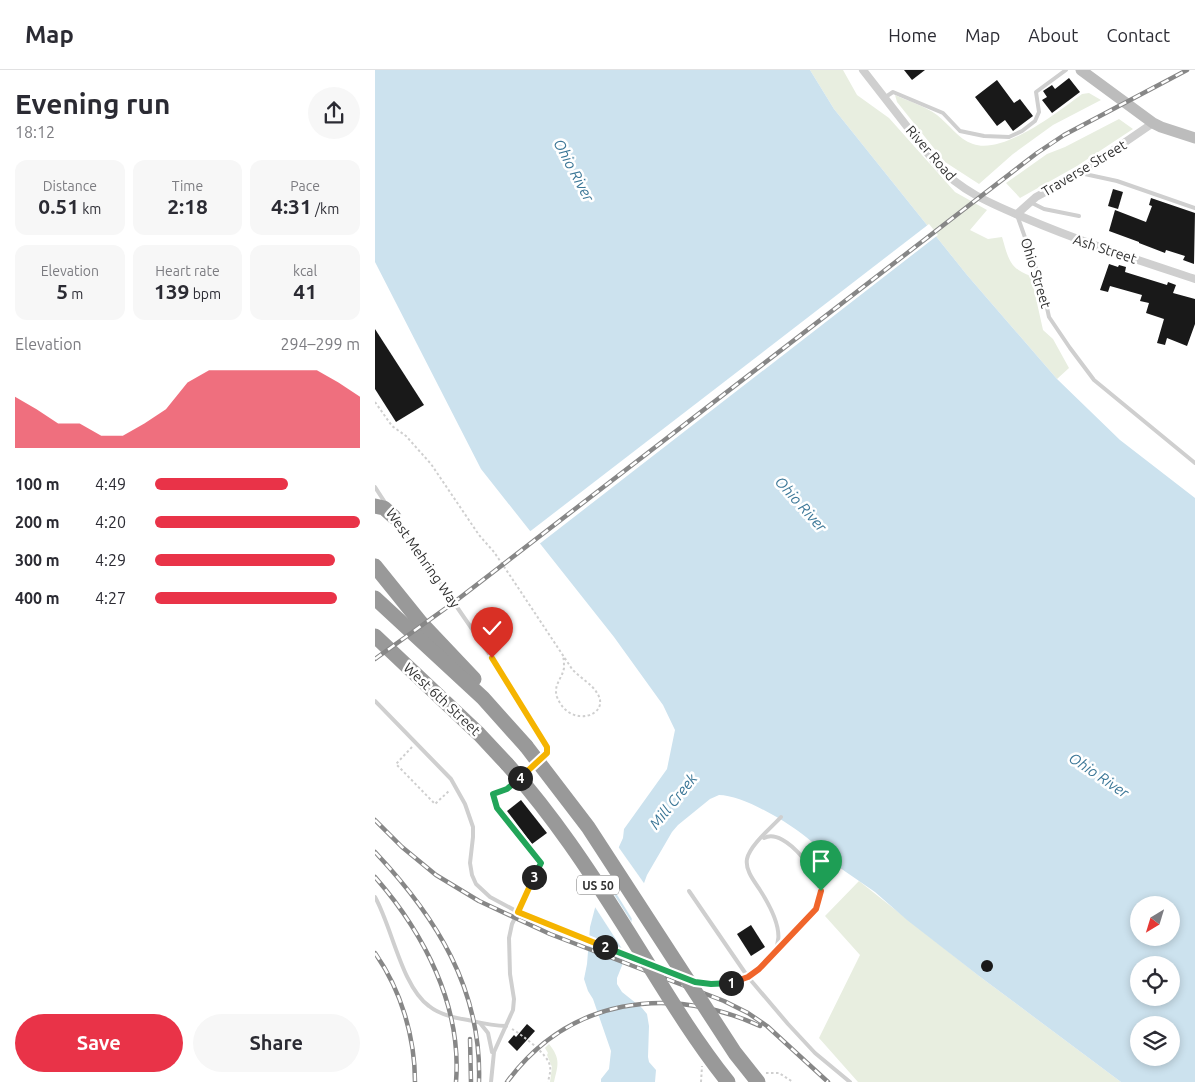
<!DOCTYPE html>
<meta charset="utf-8">
<style>
body{margin:0;font-family:Ubuntu,sans-serif;background:#f7f7f7;color:#2b2b33;height:100vh;display:flex;flex-direction:column;font-size:19px;white-space:nowrap}
*{box-sizing:border-box;margin:0}
p{font-size:16px;color:#7c7c81}
.icon{flex:none;width:28px;height:28px;fill:none;stroke:currentColor;stroke-width:2;stroke-linecap:round;stroke-linejoin:round}
.map{position:relative;flex:1;overflow:hidden}
.details{display:flex;flex-direction:column;background:#fff;width:375px}
.details>*{flex:none}
.needle{width:32px;rotate:218deg}
.tools{position:absolute;left:755px;top:826px;display:grid;gap:10px}
.tools a{display:grid;place-items:center;width:50px;height:50px;border-radius:50%;background:#fff;box-shadow:0 2px 8px #0003;font-size:25px}
.pin{position:absolute;display:grid;place-items:center;width:42px;height:42px;color:#fff;margin:-51px -21px;border-radius:50% 50% 50% 0;rotate:-45deg;box-shadow:0 0 5px #0007}
.pin .icon{rotate:45deg}
.km{position:absolute;width:25px;height:25px;margin:-12px;border-radius:50%;background:#222;color:#fff;font-size:14px;line-height:25px;text-align:center}
.round{display:grid;place-items:center;flex:none;width:52px;height:52px;border-radius:26px;background:#f7f7f7}
.overview{display:flex;align-items:center;justify-content:space-between;height:85px;padding:0 15px}
h1{font-size:28px;font-weight:600;line-height:38px}
.metrics{display:grid;grid-template-columns:repeat(3,1fr);gap:8px;height:85px;padding:5px 15px}
.metrics div{display:grid;align-content:center;border-radius:12px;background:#f7f7f7;text-align:center}
.metrics b{font-size:21px;font-weight:600}
.metrics small{font-size:14px;font-weight:400}
.metrics p{font-size:14px}
.chart{height:140px;padding:10px 15px}
.chart p{display:flex;justify-content:space-between}
.chart svg{width:100%;height:90px;margin-top:5px;fill:#e93348;opacity:.7}
.button{display:flex;gap:10px;margin-top:auto;padding:10px 15px}
.button a{flex:1;height:58px;border-radius:30px;background:#e93348;color:#fff;font-size:20px;font-weight:600;line-height:58px;text-align:center}
.button a+a{background:#f7f7f7;color:#2b2b33}
ul{padding:0 15px;list-style:none;font-size:16px}
li{display:grid;grid-template-columns:80px 60px 1fr;align-items:center;height:38px}
li i{height:12px;border-radius:6px;background:#e93348}
header{display:flex;align-items:center;gap:30px;box-sizing:border-box;height:70px;padding:0 25px;background:#fff;border-bottom:1px solid #e1e1e2}
header strong{font-size:24px}
nav{display:flex;gap:28px;margin-inline-start:auto;font-size:18px}
main{display:flex;flex:1;min-height:0}
.map>svg:first-child{display:block}
.green{fill:#e8eee0}
.water{fill:#cce2ee;fill-rule:evenodd}
.pier{fill:#fff}
.building{fill:#191919}
.lines{fill:none;stroke-linecap:round;stroke-linejoin:round}
.path{stroke:#cfcfcf;stroke-width:2;stroke-dasharray:2.5 2.5;stroke-linecap:butt}
.lane{stroke:#cfcfcf;stroke-width:4}
.street{stroke:#cfcfcf;stroke-width:8}
.secondary{stroke:#bcbcbc;stroke-width:11}
.highway{stroke:#999;stroke-width:15}
.rail-casing{stroke:#878787;stroke-width:4.5}
.rail{stroke:#fff;stroke-width:2.5;stroke-dasharray:8;stroke-linecap:butt}
.highway-bridge{stroke:#999;stroke-width:15}
.split-1-casing{stroke:#fff;stroke-width:10}
.split-2-casing{stroke:#fff;stroke-width:10}
.split-3-casing{stroke:#fff;stroke-width:10}
.split-4-casing{stroke:#fff;stroke-width:10}
.split-5-casing{stroke:#fff;stroke-width:10}
.split-1{stroke:#f0652b;stroke-width:6}
.split-2{stroke:#22a559;stroke-width:6}
.split-3{stroke:#f5b400;stroke-width:6}
.split-4{stroke:#22a559;stroke-width:6}
.split-5{stroke:#f5b400;stroke-width:6}
.labels{text-anchor:middle;dominant-baseline:central;stroke-width:5;stroke-linejoin:round;paint-order:stroke}
.shield{fill:#fff;stroke:#707070;stroke-width:1}
.shield-label{font-size:12px;font-weight:bold;fill:#323232}
.street-label{font-size:14px;fill:#323232;stroke:#fff}
.water-label{font-size:15px;font-style:italic;fill:#3c7797;stroke:#fff}
</style>
<header>
<strong>Map</strong>
<nav><a>Home</a><a>Map</a><a>About</a><a>Contact</a></nav>
</header>
<main>
<section class="details">
<div class="overview"><div><h1>Evening run</h1><p>18:12</p></div><a class="round"><svg class="icon" aria-label="share" viewBox="0 0 24 24"><path d="M12 15V3M7 8l5-5 5 5M5 13v7h14v-7"/></svg></a></div>
<div class="metrics">
<div><p>Distance</p><b>0.51<small> km</small></b></div>
<div><p>Time</p><b>2:18</b></div>
<div><p>Pace</p><b>4:31<small> /km</small></b></div>
</div>
<div class="metrics">
<div><p>Elevation</p><b>5<small> m</small></b></div>
<div><p>Heart rate</p><b>139<small> bpm</small></b></div>
<div><p>kcal</p><b>41</b></div>
</div>
<div class="chart"><p><span>Elevation</span>294–299 m</p>
<svg viewBox="0 0 160 44" preserveAspectRatio="none"><path d="M0 44V19L10 25L20 32L30 32L40 38L50 38L60 32L70 25L80 12L90 6L100 6L110 6L120 6L130 6L140 6L150 12L160 19V44z"/></svg>
</div>
<ul>
<li><b>100 m</b>4:49<i style="width:65%"></i></li>
<li><b>200 m</b>4:20<i style="width:100%"></i></li>
<li><b>300 m</b>4:29<i style="width:88%"></i></li>
<li><b>400 m</b>4:27<i style="width:89%"></i></li>
</ul>
<div class="button"><a>Save</a><a>Share</a></div>
</section>
<div class="map">
<svg width="820" height="1012" viewBox="0 0 820 1012">
<rect width="100%" height="100%" fill="#fff"/>
<!-- green -->
<g class="green">
<path d="M435 0H468L482 25 514 48 580 122 612 140 595 160 613 169 627 167C633 187 634 199 656 206L668 260 678 269 694 298 682 309 592 205 459 39Z"/>
<path d="M714 23 726 30 678 55 638 84 604 114 570 92 522 32 520 25C533 31 550 36 562 45 574 54 583 69 598 74 628 85 683 42 707 24Z"/>
<path d="M744 49 758 59 702 96 645 128 631 113 672 84 690 77Z"/>
<path d="M484 811 604 906 746 1012H483L444 968 485 885 450 846Z"/>
<path d="M174 974C186 989 183 995 179 1012H175L177 997 172 985 173 983 170 978Z"/>
</g>
<!-- water -->
<path class="water" d="M0 0H435L459 39 592 205 682 309 745 370 820 428V1012H746L604 906 532 850 500 822 442 782C441 778 440 775 437 772 418 755 369 725 344 725L335 729 303 755 297 762 272 805 257 846 254 878 242 908V914L247 922 267 938 272 944 274 956 273 987 274 992 281 1000 280 1012H226V1009L234 999 236 981 218 929 213 921 209 909 212 894 215 857 220 838 226 816 248 768 249 759 292 699 300 660 288 635 239 567 106 399 0 192ZM764 835H796V868H764ZM764 895H796V928H764ZM764 955H796V988H764Z"/>
<!-- pier -->
<g class="pier">
<path d="M554 154 563 165 163 475 153 463Z"/>
<path d="M242 775 271 816 259 852 229 804Z"/>
<path d="M228 807 259 856 257 878 253 888 218 834Z"/>
</g>
<!-- building -->
<g class="building">
<path d="M529 0H550L537 10Z"/>
<path d="M694 8 705 22 677 43 667 30 672 27 668 21 677 15 680 19Z"/>
<path d="M622 10 639 33 645 29 658 46 638 61 630 50 622 56 600 27Z"/>
<path d="M738 119 748 122 743 139 733 136Z"/>
<path d="M776 128 820 143 819 194 808 190 810 186 791 180 790 183 764 173V172L734 161 740 140 771 152 777 136 774 135Z"/>
<path d="M734 194 743 197 744 195 751 197 750 202 792 215 793 212 801 215 798 223 820 229V254L812 276 792 268 790 275 782 273 789 249 771 243 774 233 765 231 767 225 735 216 733 222 725 220Z"/>
<path d="M0 259 49 335 21 352 0 319Z"/>
<path d="M146 730 172 763 157 774 132 741Z"/>
<path d="M376 855 390 877 376 886 362 864Z"/>
<circle cx="612" cy="896" r="6"/>
<path d="M152 954 160 961 142 981 133 972 139 965 141 967Z"/>
</g>
<g class="lines">
<!-- path -->
<g class="path">
<path d="M0 332 17 356 31 366 56 394 104 465 119 482 136 507 197 599C205 608 217 614 222 623 237 645 195 660 182 627 178 615 187 609 189 598 189 594 189 590 188 586"/>
<path d="M37 677 21 694 60 734 75 720"/>
<path d="M137 959C147 965 173 984 175 996 176 1001 174 1007 173 1012"/>
<path d="M391 1003H404L418 1012"/>
<path d="M326 1012 327 996"/>
</g>
<!-- lane -->
<g class="lane">
<path d="M509 28 518 22 568 43 585 61 609 66 634 67 647 61 660 51 664 42 661 22 691 0"/>
<path d="M705 103 742 111 820 138"/>
<path d="M655 132 669 139 704 146"/>
<path d="M642 145 667 215 674 247 695 278 719 310 820 393"/>
<path d="M0 417 11 434"/>
<path d="M22 450 117 588 166 664 172 677V683L165 690"/>
<path d="M0 631 76 709 90 734 98 757V767L95 793 97 805 101 814 115 827 143 842 137 854 134 868 135 904 139 929 138 940 119 982 116 1012"/>
<path d="M147 707 160 695"/>
<path d="M141 711 132 719 118 724 122 738 166 793 143 842 265 891"/>
<path d="M406 747C397 757 375 775 372 789 370 800 379 811 385 820 408 856 415 882 373 907L413 954 440 983 475 1012"/>
<path d="M389 768C410 756 450 809 445 829 441 846 414 867 402 879"/>
<path d="M314 821 373 907 347 915 318 911"/>
<path d="M0 827C17 857 27 917 54 936 65 945 79 948 93 950 106 953 118 956 131 956"/>
<path d="M280 897 304 906"/>
<path d="M105 953 113 963 117 982"/>
</g>
<!-- street -->
<g class="street">
<path d="M488 0 562 95C587 122 617 134 650 148 706 172 763 190 820 209"/>
<path d="M642 144 661 127 705 103 778 53"/>
</g>
<!-- secondary -->
<path class="secondary" d="M706 0 778 53 786 57 820 68"/>
<!-- highway -->
<g class="highway">
<path d="M0 436 9 438 19 447"/>
<path d="M0 496 46 553 99 609"/>
<path d="M0 528 108 628 151 676"/>
<path d="M0 566 104 664 132 694"/>
</g>
<defs>
<g id="rail">
<path d="M0 589 78 533 662 83 689 65 812 0"/>
<path d="M0 750 27 777 61 805 104 831 175 864 349 931 373 943 392 956 453 1012"/>
<path d="M0 782C61 847 107 919 104 1012"/>
<path d="M0 807C49 863 87 936 81 1012"/>
<path d="M0 883C26 920 40 967 40 1012"/>
<path d="M95 969 96 1012"/>
<path d="M132 1012C194 928 293 914 385 956"/>
</g>
</defs>
<!-- rail casing -->
<use href="#rail" class="rail-casing"/>
<!-- rail -->
<use href="#rail" class="rail"/>
<!-- highway-bridge -->
<g class="highway-bridge">
<path d="M151 676 213 757 360 983 383 1012"/>
<path d="M132 694C177 744 214 800 250 857 283 909 314 963 353 1012"/>
</g>
</g>
<g class="lines">
<defs>
<path id="split-1" d="M356 913 373 907 384 899 441 839 446 821"/>
<path id="split-2" d="M230 877 320 912 336 914 356 913"/>
<path id="split-3" d="M159 807 143 842 230 877"/>
<path id="split-4" d="M145 708 132 719 118 724 122 738 166 793 159 807"/>
<path id="split-5" d="M117 588 172 677V683L145 708"/>
</defs>
<!-- split-1 casing -->
<use href="#split-1" class="split-1-casing"/>
<!-- split-2 casing -->
<use href="#split-2" class="split-2-casing"/>
<!-- split-3 casing -->
<use href="#split-3" class="split-3-casing"/>
<!-- split-4 casing -->
<use href="#split-4" class="split-4-casing"/>
<!-- split-5 casing -->
<use href="#split-5" class="split-5-casing"/>
<!-- split-1 -->
<use href="#split-1" class="split-1"/>
<!-- split-2 -->
<use href="#split-2" class="split-2"/>
<!-- split-3 -->
<use href="#split-3" class="split-3"/>
<!-- split-4 -->
<use href="#split-4" class="split-4"/>
<!-- split-5 -->
<use href="#split-5" class="split-5"/>
</g>
<g class="labels">
<!-- shield labels -->
<rect class="shield" x="202" y="805.5" width="42" height="19" rx="4"/>
<g class="shield-label">
<text x="223" y="815">US 50</text>
</g>
<!-- street labels -->
<g class="street-label">
<text transform="translate(556 83) rotate(49)">River Road</text>
<text transform="translate(709 98) rotate(-31)">Traverse Street</text>
<text transform="translate(730 179) rotate(18)">Ash Street</text>
<text transform="translate(661 203) rotate(73)">Ohio Street</text>
<text transform="translate(48 488) rotate(55)">West Mehring Way</text>
<text transform="translate(67 629) rotate(43)">West 6th Street</text>
</g>
<!-- water labels -->
<g class="water-label">
<text transform="translate(199 100) rotate(62)">Ohio River</text>
<text transform="translate(426 434) rotate(48)">Ohio River</text>
<text transform="translate(724 705) rotate(34)">Ohio River</text>
<text transform="translate(298 731) rotate(-51)">Mill Creek</text>
</g>
</g>
</svg>
<div class="tools">
<a><svg class="needle" viewBox="-14 -14 28 28"><path d="M0-13l5 13h-10z" fill="#e53935"/><path d="M0 13l5-13h-10z" fill="#7c7c81"/></svg></a>
<a><svg class="icon" aria-label="locate" viewBox="0 0 24 24"><circle cx="12" cy="12" r="6"/><path d="M12 2v4M12 18v4M2 12h4M18 12h4"/></svg></a>
<a><svg class="icon" aria-label="layers" viewBox="0 0 24 24"><path d="M12 4l9 5-9 5-9-5zM3 14l9 5 9-5"/></svg></a>
</div>
<div class="pin" style="left:446px;top:821px;background:#1e9e55"><svg class="icon" aria-label="arrive" viewBox="0 0 24 24"><path d="M6 21V4h12l-3 4 3 4H6"/></svg></div>
<div class="pin" style="left:117px;top:588px;background:#d93025"><svg class="icon" aria-label="check" viewBox="0 0 24 24"><path d="M5 12l5 5 9-10"/></svg></div>
<b class="km" style="left:356px;top:913px">1</b>
<b class="km" style="left:230px;top:877px">2</b>
<b class="km" style="left:159px;top:807px">3</b>
<b class="km" style="left:145px;top:708px">4</b>
</div>
</main>
